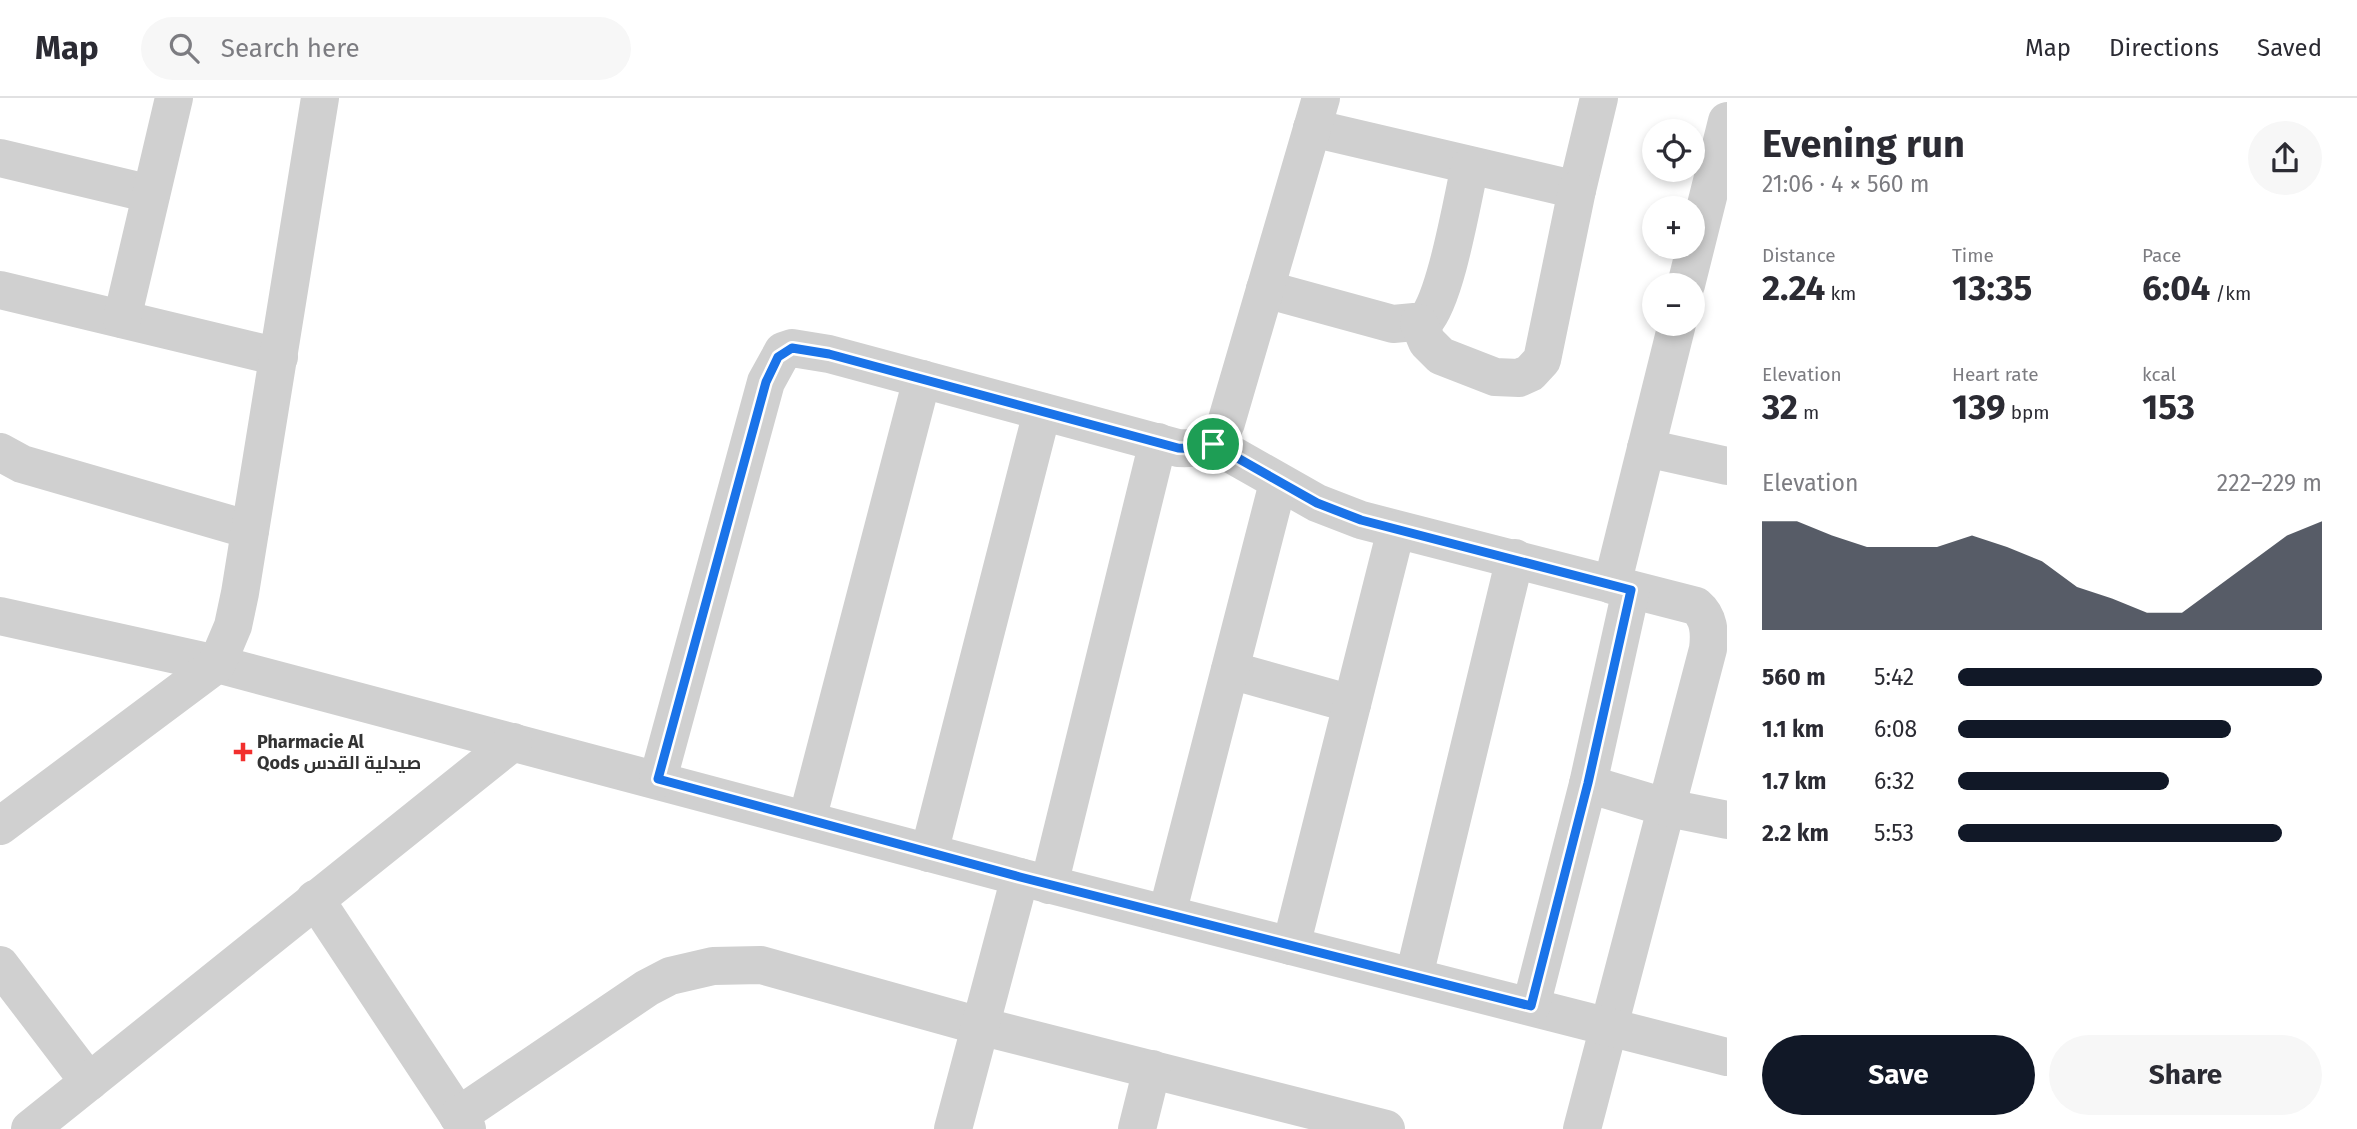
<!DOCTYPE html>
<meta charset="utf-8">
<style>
body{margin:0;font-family:"Fira Sans",Cairo,sans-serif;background:#f7f7f7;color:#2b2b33;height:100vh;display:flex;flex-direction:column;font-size:26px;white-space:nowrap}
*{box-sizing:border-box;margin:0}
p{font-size:23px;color:#7c7c81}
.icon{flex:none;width:38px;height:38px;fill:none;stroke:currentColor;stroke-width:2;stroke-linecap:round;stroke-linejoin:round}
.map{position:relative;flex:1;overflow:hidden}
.drawer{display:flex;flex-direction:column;background:#fff;width:630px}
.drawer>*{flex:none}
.fabs{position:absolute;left:1642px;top:21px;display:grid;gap:14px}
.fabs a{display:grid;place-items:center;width:63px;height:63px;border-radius:50%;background:#fff;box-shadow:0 4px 10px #0003;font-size:35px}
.pin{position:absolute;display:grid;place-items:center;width:60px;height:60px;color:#fff;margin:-30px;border:4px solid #fff;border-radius:50%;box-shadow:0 2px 7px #0007}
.round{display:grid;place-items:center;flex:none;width:74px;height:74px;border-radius:37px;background:#f7f7f7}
.overview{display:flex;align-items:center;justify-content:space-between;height:119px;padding:0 35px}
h1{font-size:38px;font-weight:700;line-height:52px}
.metrics{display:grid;grid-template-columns:repeat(3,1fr);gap:10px;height:119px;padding:7px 35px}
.metrics div{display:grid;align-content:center}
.metrics b{font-size:35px;font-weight:700}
.metrics small{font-size:19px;font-weight:400}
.metrics p{font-size:19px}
.chart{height:196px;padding:14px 35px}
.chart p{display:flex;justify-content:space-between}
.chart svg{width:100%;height:126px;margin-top:7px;fill:#111827;opacity:.7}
.button{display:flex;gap:14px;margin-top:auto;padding:14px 35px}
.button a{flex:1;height:80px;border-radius:42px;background:#111827;color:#fff;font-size:28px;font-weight:700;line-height:80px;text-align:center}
.button a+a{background:#f7f7f7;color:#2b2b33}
ul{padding:0 35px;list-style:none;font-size:23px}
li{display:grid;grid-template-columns:112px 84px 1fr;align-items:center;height:52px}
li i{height:18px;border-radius:9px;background:#111827}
header{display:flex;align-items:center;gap:42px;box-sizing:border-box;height:98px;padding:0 35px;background:#fff;border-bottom:2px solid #e1e1e2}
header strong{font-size:33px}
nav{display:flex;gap:38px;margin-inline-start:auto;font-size:24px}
.search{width:490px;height:63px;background:#f7f7f7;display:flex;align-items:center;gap:18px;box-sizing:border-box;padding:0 24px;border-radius:38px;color:#7c7c81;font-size:26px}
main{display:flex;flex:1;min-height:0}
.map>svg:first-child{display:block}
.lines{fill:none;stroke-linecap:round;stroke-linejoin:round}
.minor{stroke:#d0d0d0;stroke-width:38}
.route-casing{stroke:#fff;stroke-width:14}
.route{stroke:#1a73e8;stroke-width:9}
.poi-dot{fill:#f22f2d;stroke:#fff;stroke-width:2.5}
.labels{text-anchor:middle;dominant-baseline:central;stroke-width:7;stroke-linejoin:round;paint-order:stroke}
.poi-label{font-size:18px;font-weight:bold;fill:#333;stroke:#fff;text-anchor:start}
</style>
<header>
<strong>Map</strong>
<div class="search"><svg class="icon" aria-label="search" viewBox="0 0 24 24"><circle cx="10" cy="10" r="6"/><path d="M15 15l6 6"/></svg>Search here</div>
<nav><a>Map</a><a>Directions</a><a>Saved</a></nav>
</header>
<main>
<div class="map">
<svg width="1727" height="1031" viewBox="0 0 1727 1031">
<rect width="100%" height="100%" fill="#fff"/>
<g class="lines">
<!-- minor -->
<g class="minor">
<path d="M1312 30 1577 92 1599 0"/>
<path d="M0 60 151 96"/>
<path d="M1686 187 1727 23"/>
<path d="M1265 191 1393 226 1425 223C1446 200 1462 103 1470 68"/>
<path d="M0 192 279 259"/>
<path d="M122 221 174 0"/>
<path d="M1419 225 1427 244 1441 258 1495 279 1519 280 1530 275 1542 262 1577 92"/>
<path d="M1213 346 1317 405 1361 422 1696 508C1709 519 1710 534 1708 551L1582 1031"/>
<path d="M1646 350 1727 368"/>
<path d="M0 354 22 366 250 432"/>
<path d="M1612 487 1677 226"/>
<path d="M0 518 217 566 1020 779 1727 959"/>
<path d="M1230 572 1352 606"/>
<path d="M658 681 766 284 783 253 792 250 829 256 1178 350C1203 351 1216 349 1226 325L1321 0"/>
<path d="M1588 686 1631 492"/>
<path d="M807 722 922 281"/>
<path d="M0 728 217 566 233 528 240 495 320 0"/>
<path d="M929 755 1042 314"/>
<path d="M1049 787 1158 344"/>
<path d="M315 801 467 1031"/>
<path d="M1167 816 1278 385"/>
<path d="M1291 848 1396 432"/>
<path d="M0 867 89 984"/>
<path d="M1414 878 1515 460"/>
<path d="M1531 908 1588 686 1668 710 1727 722"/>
<path d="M458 1018 647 890 670 878 713 868 761 867 980 928 1386 1031"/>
<path d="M30 1031 513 644"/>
<path d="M953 1031 1020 779"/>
<path d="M1137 1031 1152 971"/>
</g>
</g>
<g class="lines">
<defs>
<path id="route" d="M792 250 829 256 1178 350 1199 351 1213 346 1317 405 1361 422 1631 492 1588 685 1531 908 1020 779 658 681 766 284 778 259Z"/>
</defs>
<!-- route casing -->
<use href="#route" class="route-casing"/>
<!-- route -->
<use href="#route" class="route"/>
</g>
<!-- markers -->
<path class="poi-dot" d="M239.5 643.5h7v7h7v7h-7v7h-7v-7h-7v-7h7z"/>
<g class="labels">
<!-- poi labels -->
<g class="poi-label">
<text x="257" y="644">Pharmacie Al<tspan x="257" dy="21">Qods صيدلية القدس</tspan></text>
</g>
</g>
</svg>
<div class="fabs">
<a><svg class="icon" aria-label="locate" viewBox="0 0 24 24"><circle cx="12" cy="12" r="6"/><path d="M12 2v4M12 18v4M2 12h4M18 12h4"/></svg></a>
<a>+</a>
<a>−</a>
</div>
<div class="pin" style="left:1213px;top:346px;background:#1e9e55"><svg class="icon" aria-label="arrive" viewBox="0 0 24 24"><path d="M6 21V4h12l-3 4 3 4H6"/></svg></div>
</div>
<section class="drawer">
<div class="overview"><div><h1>Evening run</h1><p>21:06 · 4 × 560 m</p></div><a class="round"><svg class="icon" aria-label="share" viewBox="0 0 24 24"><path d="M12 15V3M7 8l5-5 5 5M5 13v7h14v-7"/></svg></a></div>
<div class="metrics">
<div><p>Distance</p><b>2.24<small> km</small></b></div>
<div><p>Time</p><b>13:35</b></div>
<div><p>Pace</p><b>6:04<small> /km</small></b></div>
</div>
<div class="metrics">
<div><p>Elevation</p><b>32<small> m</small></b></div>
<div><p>Heart rate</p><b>139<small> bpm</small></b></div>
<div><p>kcal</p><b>153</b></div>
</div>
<div class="chart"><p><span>Elevation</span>222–229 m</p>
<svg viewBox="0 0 160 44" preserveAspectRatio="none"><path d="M0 44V6L10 6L20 11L30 15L40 15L50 15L60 11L70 15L80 20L90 29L100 33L110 38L120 38L130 29L140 20L150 11L160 6V44z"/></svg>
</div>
<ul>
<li><b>560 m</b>5:42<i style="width:100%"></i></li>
<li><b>1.1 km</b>6:08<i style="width:75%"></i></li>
<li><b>1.7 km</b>6:32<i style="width:58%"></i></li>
<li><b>2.2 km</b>5:53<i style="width:89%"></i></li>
</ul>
<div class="button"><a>Save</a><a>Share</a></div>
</section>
</main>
